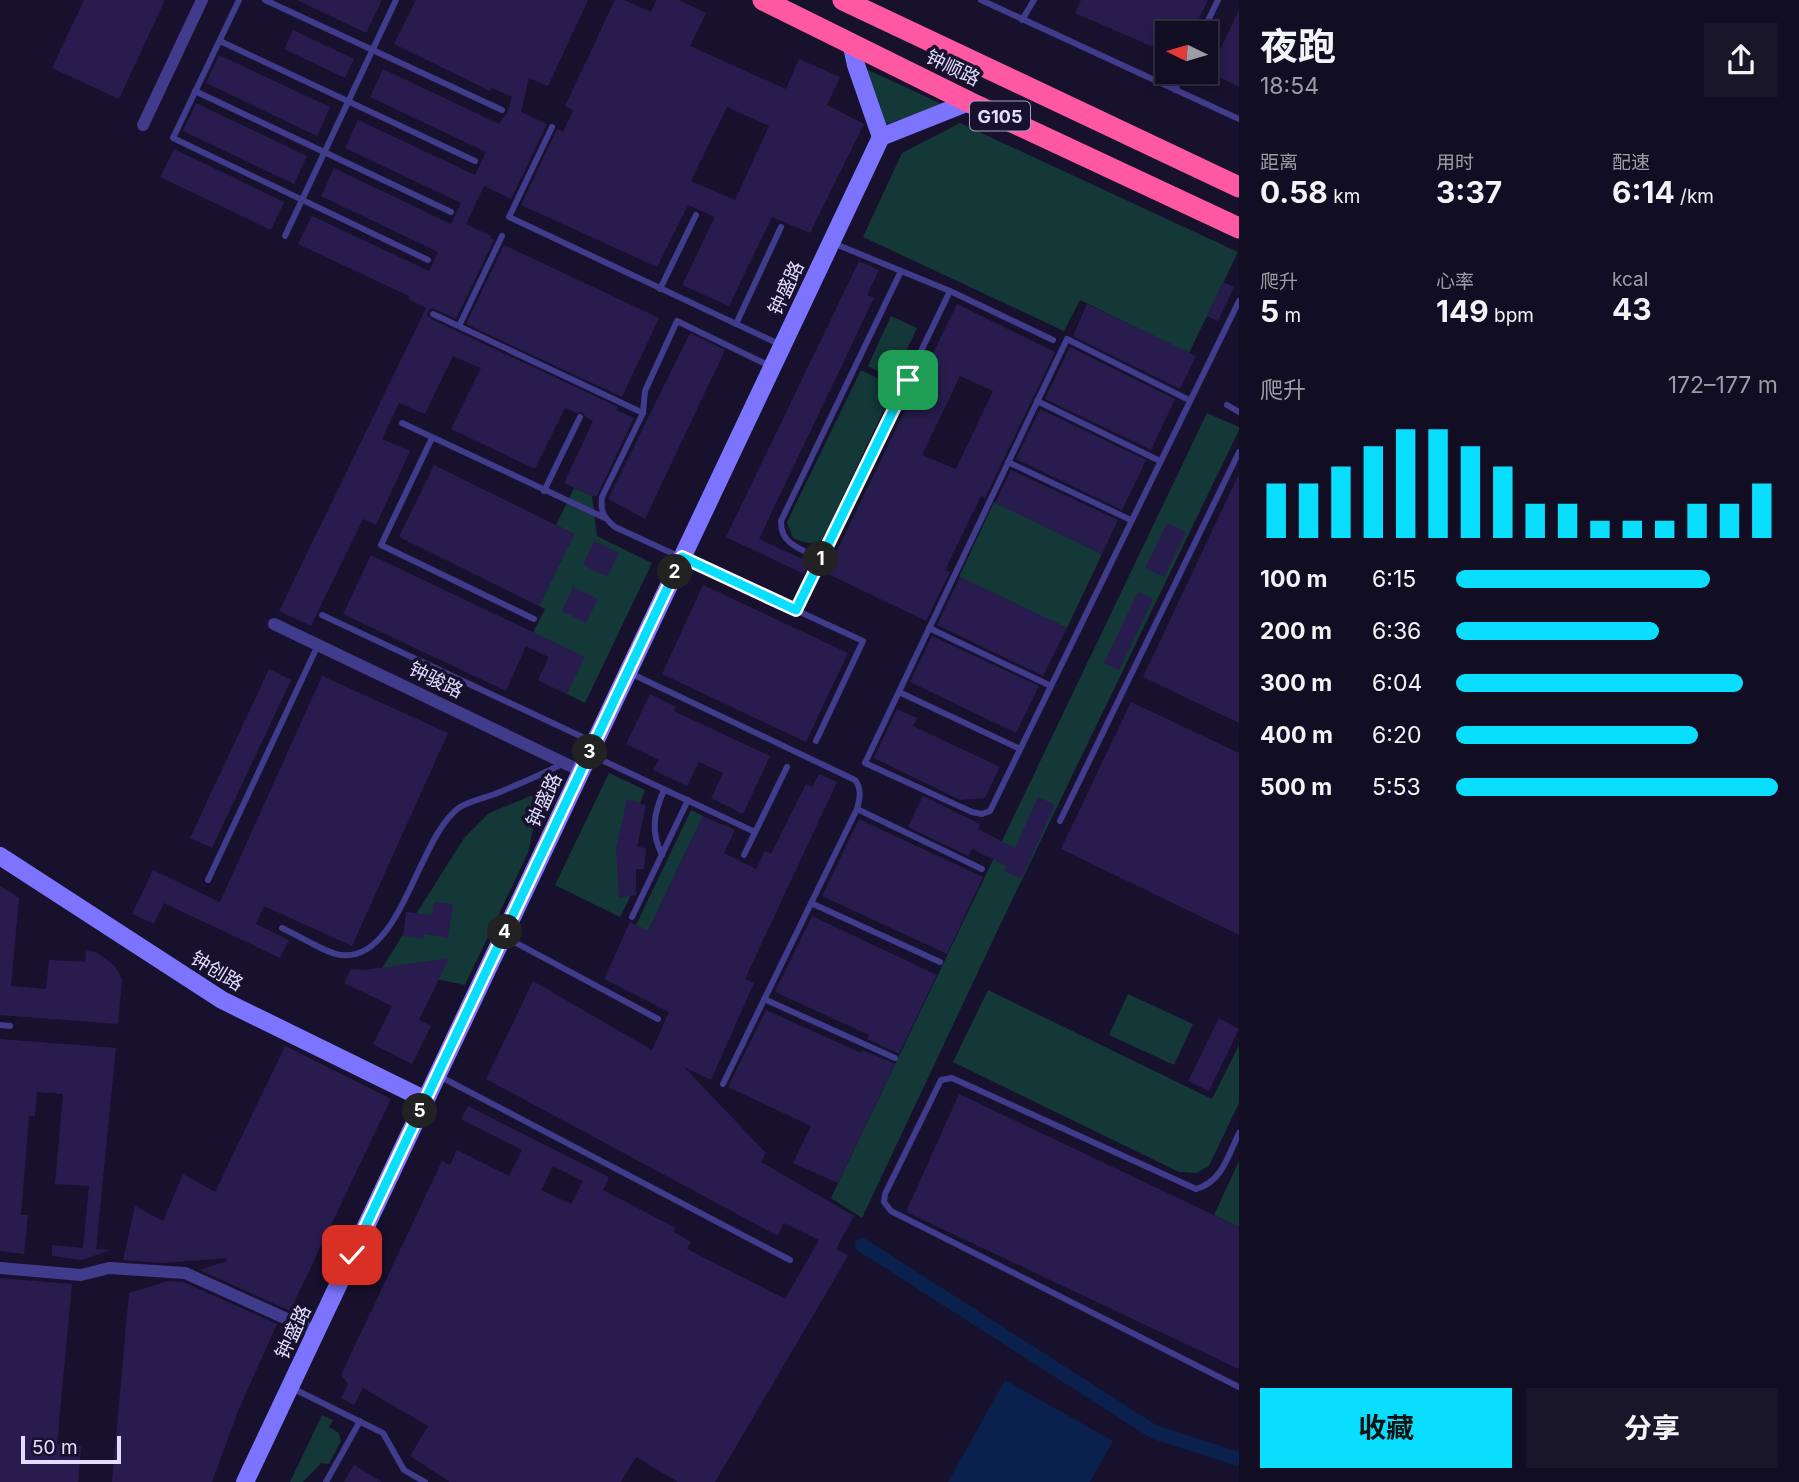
<!DOCTYPE html>
<html lang="zh">
<meta charset="utf-8">
<style>
body{margin:0;font-family:Inter,"Noto Sans SC",sans-serif;background:#1a162a;color:#f1f3f6;height:100vh;display:flex;flex-direction:column;font-size:26px;white-space:nowrap}
*{box-sizing:border-box;margin:0}
p{font-size:23px;color:#9c9ca5}
.icon{flex:none;width:38px;height:38px;fill:none;stroke:currentColor;stroke-width:2;stroke-linecap:round;stroke-linejoin:round}
.map{position:relative;flex:1;overflow:hidden}
.side{display:flex;flex-direction:column;background:#110d22;width:560px}
.side>*{flex:none}
.needle{width:46px;rotate:275deg}
.fabs{position:absolute;left:1155px;top:21px;display:grid;gap:14px}
.fabs a{display:grid;place-items:center;width:63px;height:63px;border-radius:0px;background:#110d22;box-shadow:0 4px 10px #0003,0 0 0 2px #302d40;font-size:35px}
.scale{position:absolute;left:21px;bottom:18px;width:100px;box-sizing:border-box;padding-left:7px;border:4px solid #e2ddff;border-top:0;font-size:19px;line-height:24px;white-space:nowrap;color:#e2ddff;-webkit-text-stroke:5px #17112d;paint-order:stroke}
.pin{position:absolute;display:grid;place-items:center;width:60px;height:60px;color:#fff;margin:-30px;border-radius:14px;box-shadow:0 4px 10px #0006}
.km{position:absolute;width:35px;height:35px;margin:-18px;border-radius:50%;background:#222;color:#fff;font-size:19px;line-height:35px;text-align:center}
.round{display:grid;place-items:center;flex:none;width:74px;height:74px;border-radius:0px;background:#1a162a}
.headline{display:flex;align-items:center;justify-content:space-between;height:119px;padding:0 21px}
h1{font-size:38px;font-weight:700;line-height:52px}
.metrics{display:grid;grid-template-columns:repeat(3,1fr);gap:10px;height:119px;padding:7px 21px}
.metrics div{display:grid;align-content:center}
.metrics b{font-size:30px;font-weight:700}
.metrics small{font-size:19px;font-weight:400}
.metrics p{font-size:19px}
.chart{height:196px;padding:14px 21px}
.chart p{display:flex;justify-content:space-between}
.chart svg{width:100%;height:126px;margin-top:7px;stroke:#09deff;stroke-width:6}
.primary-button{display:flex;gap:14px;margin-top:auto;padding:14px 21px}
.primary-button a{flex:1;height:80px;border-radius:0px;background:#09deff;color:#111;font-size:28px;font-weight:700;line-height:80px;text-align:center}
.primary-button a+a{background:#1a162a;color:#f1f3f6}
ul{padding:0 21px;list-style:none;font-size:23px}
li{display:grid;grid-template-columns:112px 84px 1fr;align-items:center;height:52px}
li i{height:18px;border-radius:9px;background:#09deff}
main{display:flex;flex:1;min-height:0}
.map>svg:first-child{display:block}
.green{fill:#143737}
.water{fill:#0a204d}
.lines{fill:none;stroke-linecap:round;stroke-linejoin:round}
.canal{stroke:#0a204d;stroke-width:14}
.building{fill:#281c4e;fill-rule:evenodd}
.lane{stroke:#413b8c;stroke-width:6}
.street{stroke:#413b8c;stroke-width:12}
.secondary{stroke:#7c74ff;stroke-width:18}
.highway{stroke:#ff58a2;stroke-width:21}
.route-casing{stroke:#fff;stroke-width:14}
.route{stroke:#09deff;stroke-width:9}
.labels{text-anchor:middle;dominant-baseline:central;stroke-width:7;stroke-linejoin:round;paint-order:stroke}
.shield{fill:#17112d;stroke:#a5a0c0;stroke-width:2}
.shield-label{font-size:18px;font-weight:bold;fill:#e2ddff}
.street-label{font-size:19px;fill:#e2ddff;stroke:#17112d}
</style>
<main>
<div class="map">
<svg width="1239" height="1482" viewBox="0 0 1239 1482">
<rect width="100%" height="100%" fill="#17112d"/>
<!-- green -->
<g class="green">
<path d="M866 69 942 104 885 125Z"/>
<path d="M960 123 1238 252 1189 353 1080 300 1064 331 863 237 902 153Z"/>
<path d="M891 316 917 328 893 379 868 366Z"/>
<path d="M861 370 895 387 822 540C811 545 804 543 793 538L787 522Z"/>
<path d="M1207 413 1239 427V430L1002 921 862 1218 831 1198Z"/>
<path d="M574 488 592 496 597 536 652 563 585 703 538 680 549 657 526 646 545 609 539 606 574 534 556 525Z"/>
<path d="M994 502 1102 554 1067 628 959 577Z"/>
<path d="M609 773 645 790 635 817 632 893 620 917 555 885Z"/>
<path d="M533 795 535 820 528 853 465 985 382 968 464 838 489 813Z"/>
<path d="M691 810 703 816 648 931 636 925Z"/>
<path d="M988 990 1212 1099 1239 1045V1103L1209 1166 1196 1173 1179 1172 953 1062Z"/>
<path d="M1128 994 1193 1024 1174 1065 1109 1035Z"/>
<path d="M1239 1161V1227L1214 1215Z"/>
<path d="M322 1415 333 1420 329 1427 339 1433 341 1441 329 1464 321 1463 303 1482H290Z"/>
</g>
<!-- water -->
<path class="water" d="M1005 1380 1113 1441 1090 1482H948Z"/>
<g class="lines">
<!-- canal -->
<path class="canal" d="M862 1245 1154 1432 1239 1459"/>
</g>
<!-- building -->
<g class="building">
<path d="M84 0H165L119 99 52 68Z"/>
<path d="M297 0H382L366 33Z"/>
<path d="M416 0H588L548 86 529 78 521 112 547 124 511 199 484 186 466 224 491 236 490 238 494 240 456 319 433 308 428 311 427 315 431 319 618 407 616 410 634 418 597 496H592L564 483 593 421 586 417 582 412 576 413 565 408 535 469 451 429 481 368 453 356 425 414 399 403 382 439 410 451 376 525 363 519 311 626 279 611 426 308 408 299 409 296 298 244 312 216 429 271 438 252 321 196 334 168 451 224 461 203 345 148 358 120 475 175 486 152 370 97 383 69 499 124 507 113 512 97 492 88 490 91 394 44Z"/>
<path d="M615 0H624L651 12 656 0H679L706 13 690 46 786 89 799 59 840 77 827 105 864 124 810 233 772 217 729 306 682 285 715 217 688 205 657 267 521 205 557 129 563 132 573 110 565 106ZM727 107 769 126 735 200 691 181Z"/>
<path d="M1081 0H1208L1192 33H1167V53L1075 13Z"/>
<path d="M1239 10V87L1209 72Z"/>
<path d="M293 30 354 59 345 78 284 49Z"/>
<path d="M219 55 330 107 317 136 206 83Z"/>
<path d="M196 103 307 156 294 184 183 131Z"/>
<path d="M174 149 284 202 271 230 160 177Z"/>
<path d="M504 245 659 318 622 397 466 324Z"/>
<path d="M859 261 879 270 867 295 874 298 759 539 809 562 804 574 726 537Z"/>
<path d="M1223 282 1234 287 1218 321 1207 316Z"/>
<path d="M957 304 1055 352 985 498 981 496 945 570 950 572 926 621 826 573ZM960 376 993 391 956 469 922 455Z"/>
<path d="M1087 304 1196 356 1180 389 1073 336Z"/>
<path d="M690 333 725 350 645 519 608 499Z"/>
<path d="M1070 347 1175 399 1151 450 1045 399Z"/>
<path d="M1040 409 1146 460 1122 510 1016 459Z"/>
<path d="M434 465 574 534 539 606 399 537Z"/>
<path d="M1011 470 1118 520 1102 554 995 503Z"/>
<path d="M1239 474V723L1143 677Z"/>
<path d="M1167 523 1186 532 1164 577 1145 568Z"/>
<path d="M594 541 619 553 607 577 583 565Z"/>
<path d="M371 555 585 657 567 694 538 680 549 657 526 646 506 691 343 614Z"/>
<path d="M960 577 1067 628 1043 676 937 625Z"/>
<path d="M703 585 848 653 806 742 662 674Z"/>
<path d="M573 587 598 599 586 623 562 611Z"/>
<path d="M1138 592 1153 599 1119 670 1104 663Z"/>
<path d="M932 636 1039 686 1016 733 910 682Z"/>
<path d="M269 669 291 680 212 848 190 838Z"/>
<path d="M322 676 448 733 352 946 264 906 256 924 289 940 280 958 164 903 154 924 132 914 153 870 220 902Z"/>
<path d="M650 694 676 707 674 711 770 756 743 814 711 798 723 773 699 762 687 786 653 770 659 760 626 744Z"/>
<path d="M1131 702 1239 753V935L1061 849Z"/>
<path d="M897 709 917 718 913 726 1000 767 985 798 960 800 874 758Z"/>
<path d="M819 774 837 782 745 979 754 983 711 1080 684 1067 766 1153 761 1162 854 1216 836 1249 848 1256 715 1482H678L636 1457 621 1482H450L410 1456 428 1426 363 1388 354 1405 341 1398 348 1384 341 1375 442 1161 450 1165 457 1150 509 1176 522 1150 461 1119 468 1106 609 1177 603 1190 676 1228 674 1232 691 1242 687 1249 785 1299 819 1240 784 1223 778 1236 486 1079 533 981 652 1050 669 1012 604 979 630 922 648 931 703 816 735 830 724 853 756 869 765 851 771 854 806 784 812 787ZM553 1166 583 1181 571 1204 541 1190Z"/>
<path d="M923 796 980 824 978 829 1015 848 1038 797 1055 805 1021 879 1004 871 1006 866 972 849 968 856 908 827Z"/>
<path d="M627 799 646 805 637 847 646 848 644 869H636V895L619 898 616 848Z"/>
<path d="M859 819 983 877 947 954 822 896Z"/>
<path d="M0 886 19 898 11 986 46 989 49 960 85 962 86 951 96 952 115 966 122 979 118 1024 0 1015Z"/>
<path d="M434 902 453 904 448 938 424 934 423 939 403 936 406 912 432 915Z"/>
<path d="M812 916 937 975 899 1054 867 1039 869 1035 775 992Z"/>
<path d="M449 958 419 1020 431 1026 412 1064 373 1044 392 1006 344 983 351 969 365 970Z"/>
<path d="M766 1010 861 1053 863 1050 895 1064 838 1183 793 1163 811 1126 728 1087Z"/>
<path d="M1219 1018 1239 1029 1209 1091 1188 1081Z"/>
<path d="M0 1039 116 1048 96 1249 110 1250 82 1260 52 1256V1245L83 1248 89 1186 55 1184 63 1094 37 1092 35 1116H29L21 1215H28L24 1254 0 1251Z"/>
<path d="M285 1046 391 1099 290 1311 200 1270 227 1261V1258L163 1263 123 1260 135 1206 163 1221 183 1174 215 1192Z"/>
<path d="M959 1094 1239 1227V1369L906 1212Z"/>
<path d="M0 1278 72 1284 57 1444 81 1446 78 1482H0Z"/>
<path d="M168 1281 183 1282 277 1324 238 1411 212 1482H112L129 1293Z"/>
<path d="M354 1465 382 1482H344Z"/>
</g>
<g class="lines">
<!-- lane -->
<g class="lane">
<path d="M239 0 173 138 428 260"/>
<path d="M265 0 502 110"/>
<path d="M981 0 1239 119"/>
<path d="M1022 20 1034 0"/>
<path d="M1202 33 1218 0"/>
<path d="M220 41 475 161"/>
<path d="M1175 90 1184 72"/>
<path d="M195 91 451 212"/>
<path d="M552 127 509 217 781 345"/>
<path d="M285 236 396 0"/>
<path d="M833 243 950 291 1053 340"/>
<path d="M660 289 696 215"/>
<path d="M433 314 643 413"/>
<path d="M736 324 781 227"/>
<path d="M459 326 502 236"/>
<path d="M770 366 677 321 645 391 643 413 602 497C600 512 604 518 615 527L863 641 816 741"/>
<path d="M1189 400 1067 339 865 763 972 812 982 814 990 811 1239 301"/>
<path d="M1037 401 1160 461"/>
<path d="M1227 405 1239 412"/>
<path d="M402 423 605 518"/>
<path d="M432 438 381 545 534 619"/>
<path d="M1008 462 1131 520"/>
<path d="M544 491 580 417"/>
<path d="M822 559C803 550 780 545 781 521L901 271"/>
<path d="M796 610 950 291"/>
<path d="M322 615 593 742"/>
<path d="M929 628 1051 686"/>
<path d="M630 673 855 780C862 789 860 798 857 809L723 1084"/>
<path d="M899 692 1020 749"/>
<path d="M591 755 755 832"/>
<path d="M857 809 982 869"/>
<path d="M1060 821 1239 452"/>
<path d="M662 855C650 831 654 813 664 790"/>
<path d="M744 855 787 767"/>
<path d="M208 880 318 645"/>
<path d="M811 903 940 962"/>
<path d="M632 917 688 800"/>
<path d="M282 928C298 935 325 953 341 955 401 963 418 835 460 807 470 801 484 798 495 794 519 784 541 775 564 763"/>
<path d="M505 937 658 1019"/>
<path d="M764 999 895 1058"/>
<path d="M0 1025 10 1026"/>
<path d="M439 1076 790 1260"/>
<path d="M1239 1133C1228 1156 1222 1182 1196 1189L952 1078 941 1080 885 1194 884 1202 891 1211 1239 1387"/>
<path d="M292 1388 383 1433 404 1470 425 1482"/>
<path d="M326 1482 360 1421"/>
</g>
<!-- street -->
<g class="street">
<path d="M143 125 202 0"/>
<path d="M274 624 581 771"/>
<path d="M0 1268 81 1275 109 1268 185 1273 316 1332"/>
</g>
<!-- secondary -->
<g class="secondary">
<path d="M851 42 856 65 881 137"/>
<path d="M881 137 969 102"/>
<path d="M0 856 222 1000 426 1100"/>
<path d="M245 1482 881 137"/>
</g>
<!-- highway -->
<g class="highway">
<path d="M763 0 969 102 1239 228"/>
<path d="M843 0 1239 187"/>
</g>
</g>
<g class="lines">
<defs>
<path id="route" d="M352 1255 682 557 796 610 908 380"/>
</defs>
<!-- route casing -->
<use href="#route" class="route-casing"/>
<!-- route -->
<use href="#route" class="route"/>
</g>
<g class="labels">
<!-- shield labels -->
<rect class="shield" x="970" y="101.5" width="60" height="29" rx="5"/>
<g class="shield-label">
<text x="1000" y="116">G105</text>
</g>
<!-- street labels -->
<g class="street-label">
<text transform="translate(953 68) rotate(26)">钟顺路</text>
<text transform="translate(786 288) rotate(-65)">钟盛路</text>
<text transform="translate(436 680) rotate(26)">钟骏路</text>
<text transform="translate(544 800) rotate(-65)">钟盛路</text>
<text transform="translate(217 971) rotate(31)">钟创路</text>
<text transform="translate(293 1332) rotate(-65)">钟盛路</text>
</g>
</g>
</svg>
<div class="fabs">
<a><svg class="needle" viewBox="-14 -14 28 28"><path d="M0-13l5 13h-10z" fill="#e53935"/><path d="M0 13l5-13h-10z" fill="#9c9ca5"/></svg></a>
</div>
<div class="scale">50 m</div>
<div class="pin" style="left:908px;top:380px;background:#1e9e55"><svg class="icon" aria-label="arrive" viewBox="0 0 24 24"><path d="M6 21V4h12l-3 4 3 4H6"/></svg></div>
<div class="pin" style="left:352px;top:1255px;background:#d93025"><svg class="icon" aria-label="check" viewBox="0 0 24 24"><path d="M5 12l5 5 9-10"/></svg></div>
<b class="km" style="left:821px;top:559px">1</b>
<b class="km" style="left:675px;top:572px">2</b>
<b class="km" style="left:590px;top:752px">3</b>
<b class="km" style="left:505px;top:932px">4</b>
<b class="km" style="left:420px;top:1111px">5</b>
</div>
<section class="side">
<div class="headline"><div><h1>夜跑</h1><p>18:54</p></div><a class="round"><svg class="icon" aria-label="share" viewBox="0 0 24 24"><path d="M12 15V3M7 8l5-5 5 5M5 13v7h14v-7"/></svg></a></div>
<div class="metrics">
<div><p>距离</p><b>0.58<small> km</small></b></div>
<div><p>用时</p><b>3:37</b></div>
<div><p>配速</p><b>6:14<small> /km</small></b></div>
</div>
<div class="metrics">
<div><p>爬升</p><b>5<small> m</small></b></div>
<div><p>心率</p><b>149<small> bpm</small></b></div>
<div><p>kcal</p><b>43</b></div>
</div>
<div class="chart"><p><span>爬升</span>172–177 m</p>
<svg viewBox="0 0 160 44" preserveAspectRatio="none"><path d="M5 44V25M15 44V25M25 44V19M35 44V12M45 44V6M55 44V6M65 44V12M75 44V19M85 44V32M95 44V32M105 44V38M115 44V38M125 44V38M135 44V32M145 44V32M155 44V25"/></svg>
</div>
<ul>
<li><b>100 m</b>6:15<i style="width:79%"></i></li>
<li><b>200 m</b>6:36<i style="width:63%"></i></li>
<li><b>300 m</b>6:04<i style="width:89%"></i></li>
<li><b>400 m</b>6:20<i style="width:75%"></i></li>
<li><b>500 m</b>5:53<i style="width:100%"></i></li>
</ul>
<div class="primary-button"><a>收藏</a><a>分享</a></div>
</section>
</main>
